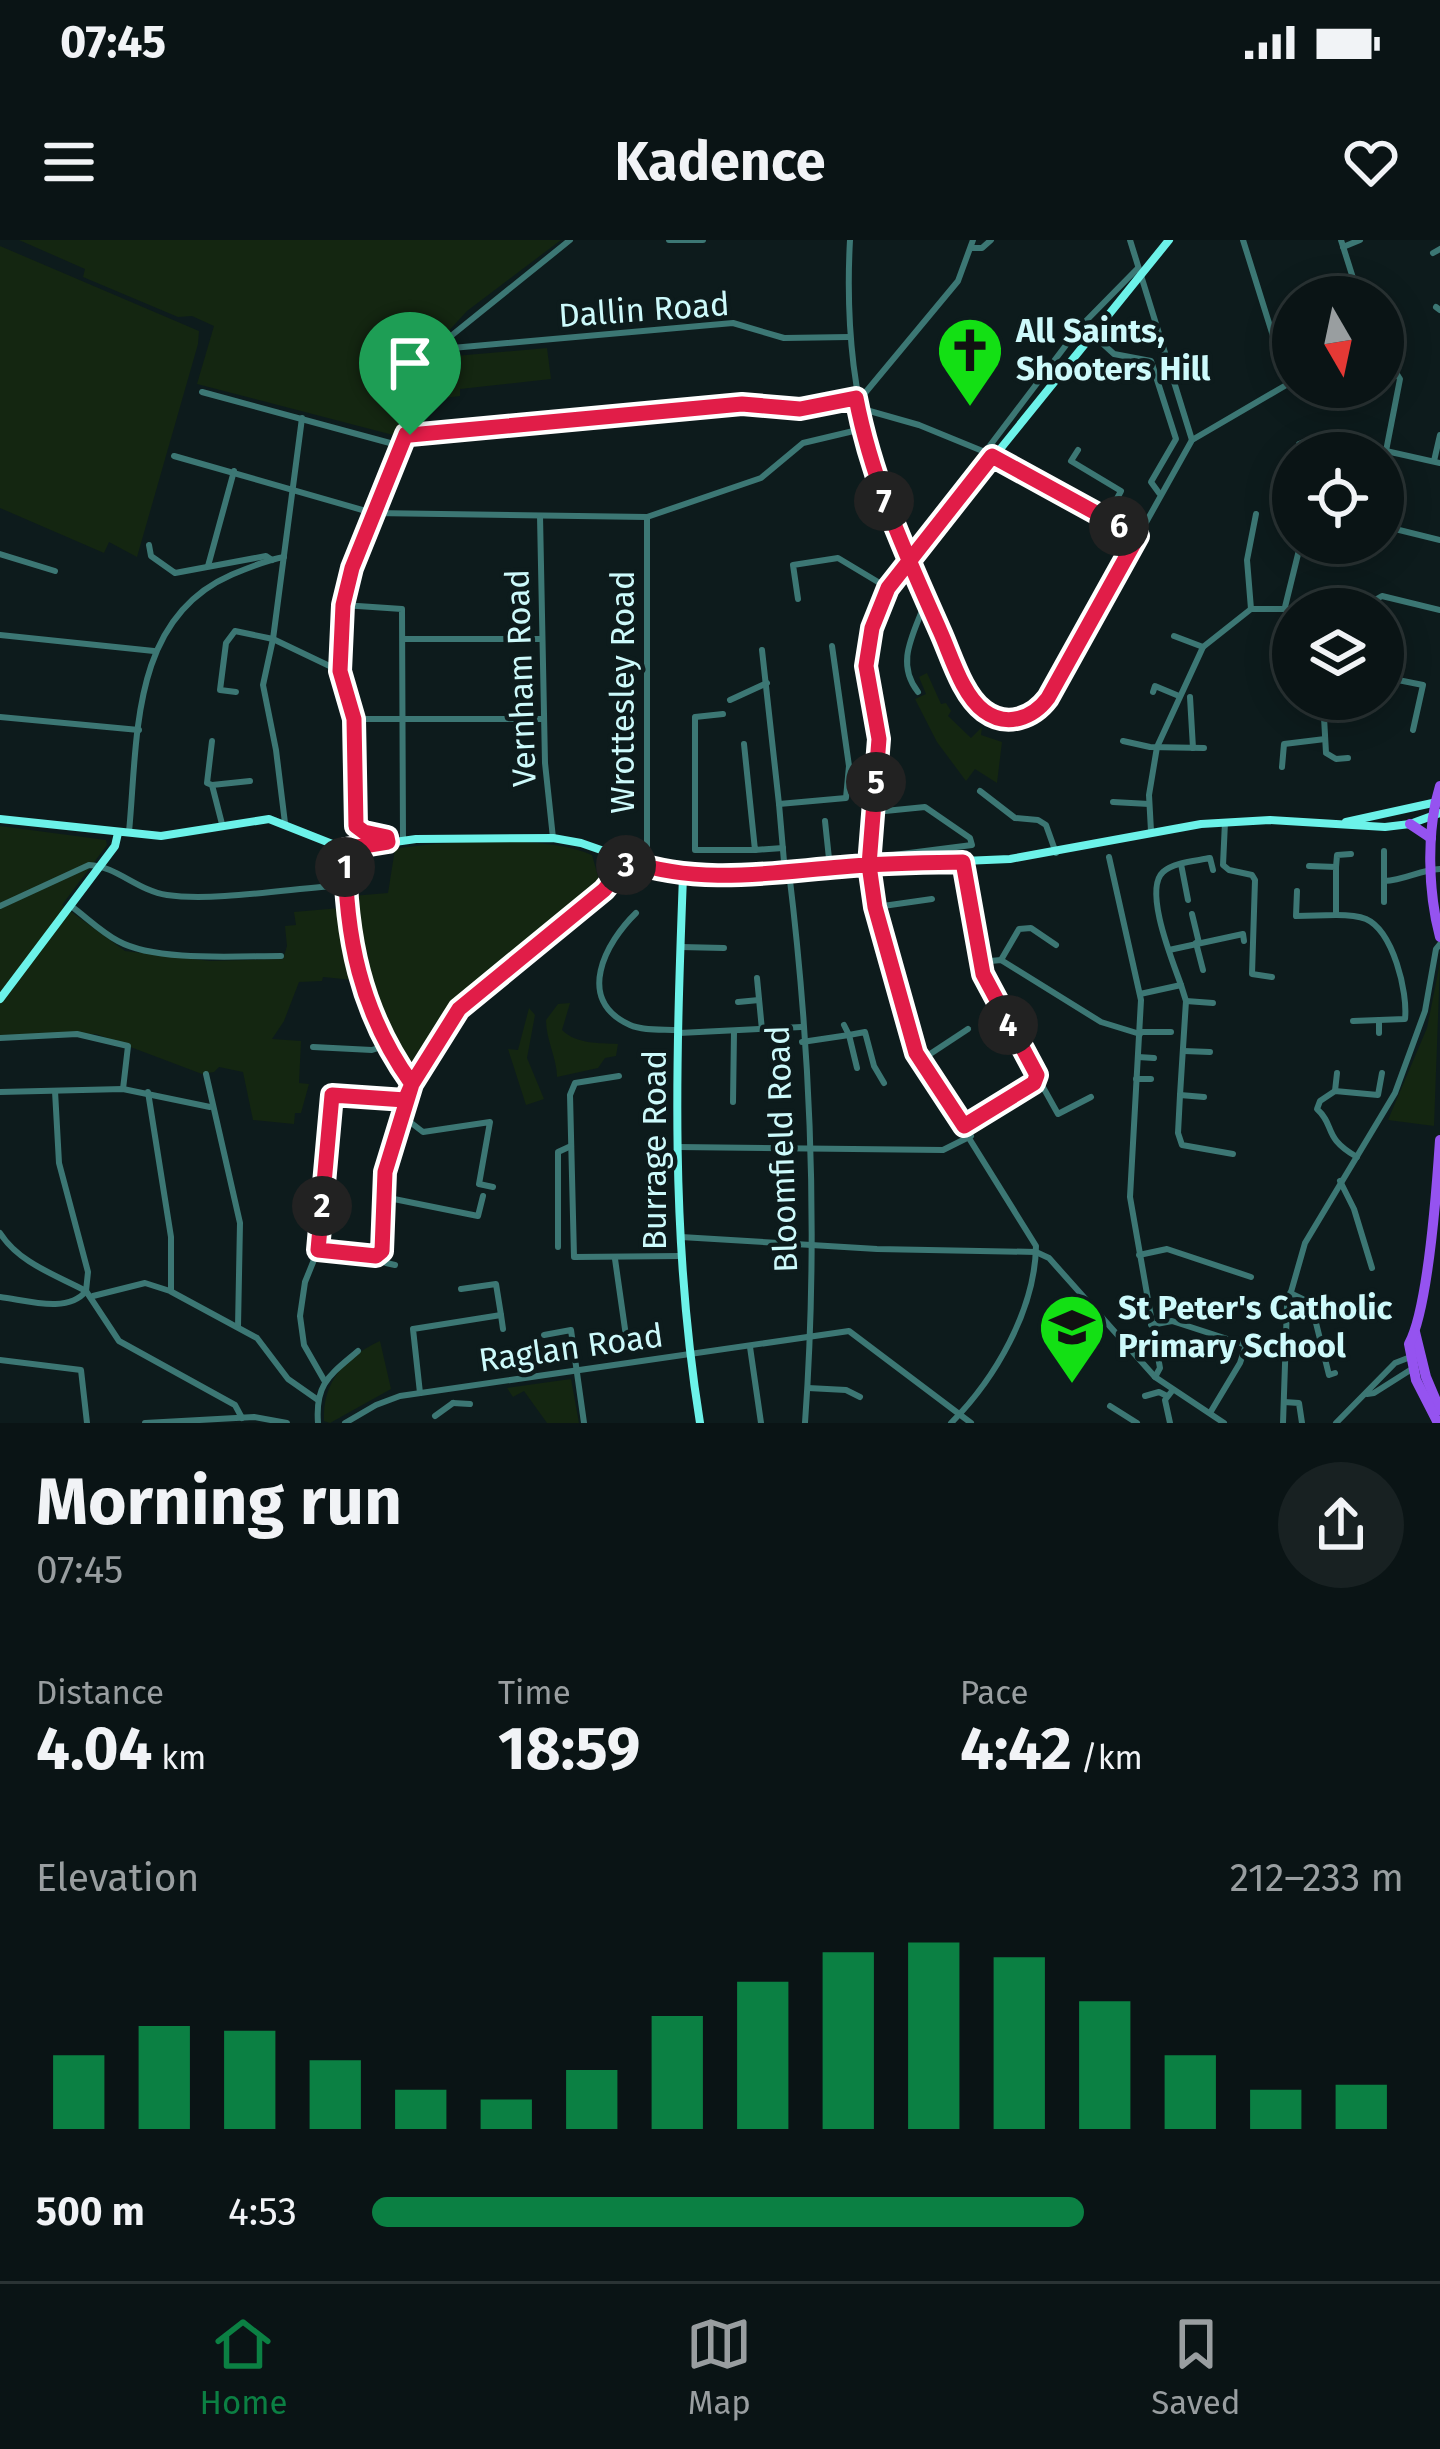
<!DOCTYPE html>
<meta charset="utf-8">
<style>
body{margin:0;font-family:"Fira Sans",sans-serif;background:#182122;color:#f1f3f6;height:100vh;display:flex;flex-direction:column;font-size:45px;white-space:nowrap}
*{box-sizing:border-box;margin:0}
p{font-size:39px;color:#999ea0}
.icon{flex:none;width:66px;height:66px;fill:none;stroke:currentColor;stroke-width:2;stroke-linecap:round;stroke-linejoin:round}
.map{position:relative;height:1183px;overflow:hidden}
.sheet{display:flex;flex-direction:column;background:#0a1415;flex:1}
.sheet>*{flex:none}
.needle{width:78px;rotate:171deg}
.buttons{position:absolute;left:1272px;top:36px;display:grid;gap:24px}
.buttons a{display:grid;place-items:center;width:132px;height:132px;border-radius:50%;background:#0a1415;box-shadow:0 6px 30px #0003,0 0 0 3px #2a3334;font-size:60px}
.pin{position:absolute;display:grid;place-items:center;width:102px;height:102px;color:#fff;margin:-123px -51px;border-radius:50% 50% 50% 0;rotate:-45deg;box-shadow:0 0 12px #0007}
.pin .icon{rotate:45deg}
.km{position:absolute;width:60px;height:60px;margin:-30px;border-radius:50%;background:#222;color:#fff;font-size:33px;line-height:60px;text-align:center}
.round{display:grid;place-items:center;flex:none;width:126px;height:126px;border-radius:63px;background:#182122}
.headline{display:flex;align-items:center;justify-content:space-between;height:204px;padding:0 36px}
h1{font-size:66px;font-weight:700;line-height:90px}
.figures{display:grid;grid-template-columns:repeat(3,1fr);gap:18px;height:204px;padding:12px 36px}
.figures div{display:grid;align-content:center}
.figures b{font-size:60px;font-weight:700}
.figures small{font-size:33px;font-weight:400}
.figures p{font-size:33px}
.chart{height:336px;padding:24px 36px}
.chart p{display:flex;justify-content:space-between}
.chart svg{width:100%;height:216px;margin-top:12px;stroke:#0b8043;stroke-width:6}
ul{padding:0 36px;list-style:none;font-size:39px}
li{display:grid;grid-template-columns:192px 144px 1fr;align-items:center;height:90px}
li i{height:30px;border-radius:15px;background:#0b8043}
.status{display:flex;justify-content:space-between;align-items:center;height:84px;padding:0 60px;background:#0a1415;direction:ltr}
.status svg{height:33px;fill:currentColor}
header{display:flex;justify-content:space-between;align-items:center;height:156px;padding:0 36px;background:#0a1415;font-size:54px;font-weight:700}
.tab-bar{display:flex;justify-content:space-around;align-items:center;height:168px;border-top:3px solid #2a3334;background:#0a1415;font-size:33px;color:#999ea0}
.tab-bar a{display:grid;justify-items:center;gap:6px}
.tab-bar .active{color:#0b8043}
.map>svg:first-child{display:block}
.green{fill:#142611}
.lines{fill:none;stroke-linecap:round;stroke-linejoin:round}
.street{stroke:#3c7774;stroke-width:6}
.secondary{stroke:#6cf2e9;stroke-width:8}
.highway{stroke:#9553f0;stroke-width:10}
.route-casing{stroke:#fff;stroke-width:24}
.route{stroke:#e11d48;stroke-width:15}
.labels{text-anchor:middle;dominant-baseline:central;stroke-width:9;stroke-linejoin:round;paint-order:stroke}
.street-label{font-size:33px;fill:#cdfafb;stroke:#0d1b1c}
.poi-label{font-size:33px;font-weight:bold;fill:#cdfafb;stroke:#0d1b1c;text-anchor:start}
</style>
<div class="status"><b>07:45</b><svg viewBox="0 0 49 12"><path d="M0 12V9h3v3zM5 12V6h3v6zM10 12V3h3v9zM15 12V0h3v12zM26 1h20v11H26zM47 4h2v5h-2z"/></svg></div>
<header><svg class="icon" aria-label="menu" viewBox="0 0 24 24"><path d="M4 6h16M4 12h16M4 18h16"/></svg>Kadence<svg class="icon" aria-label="heart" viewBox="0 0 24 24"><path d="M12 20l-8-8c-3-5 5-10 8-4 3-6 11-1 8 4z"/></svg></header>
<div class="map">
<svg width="1440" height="1183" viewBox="0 0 1440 1183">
<rect width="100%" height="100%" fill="#0d1b1c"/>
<!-- green -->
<g class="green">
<path d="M19 0H561L467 71 434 107 397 196 197 144 214 86 192 76 178 77 83 37 85 29Z"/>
<path d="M0 6 199 91 198 104 137 317 109 302 104 313 0 268Z"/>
<path d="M547 108 551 139 460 149V156L427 160 443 117Z"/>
<path d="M927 433 941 464 946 463 951 471 948 476 971 498 982 487 981 495 1002 502 997 543 975 529 966 541 937 502 915 459 926 454 919 437Z"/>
<path d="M0 586 106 600 107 605 62 665 125 711 210 721 283 719 287 706 285 686 296 685 294 672 340 668V657L388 653 395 609C448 601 544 594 592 615L601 647 456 766 416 829C388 814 375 769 364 741L323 737 322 741 299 742 284 781 272 799 301 801 299 843 309 844 301 873H295L294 884 253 880 243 832 219 827 214 832 202 834 96 794 0 795Z"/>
<path d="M1440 723 1434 886 1388 880 1427 788Z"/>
<path d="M570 763 562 790C576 804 599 803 618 804L616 816 605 818 598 828 557 837C557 818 546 800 546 780L558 764Z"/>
<path d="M529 768 535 775 527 818 544 859 526 865 508 809 518 810Z"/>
<path d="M380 1101 391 1149 330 1183 324 1181C322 1142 345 1117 380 1101Z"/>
<path d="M571 1139 579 1183H547L524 1151 513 1157 507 1148Z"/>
</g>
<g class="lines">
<!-- street -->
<g class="street">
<path d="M669 0H703"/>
<path d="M850 0C840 181 892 298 971 456 992 486 1026 487 1048 458L1192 200 1288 144 1243 0"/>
<path d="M1130 0 1192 200"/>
<path d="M1341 0 1359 57"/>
<path d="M1343 7 1360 0"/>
<path d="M972 8H982L991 0"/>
<path d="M1433 13 1440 9"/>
<path d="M1436 67 1440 70"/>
<path d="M1092 94 1114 114 1151 121 1176 199 1151 242 1159 253"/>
<path d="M441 109 733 83 784 98 849 97"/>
<path d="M1383 112 1400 139 1386 211"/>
<path d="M202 152 401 206"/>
<path d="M859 168 919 185 985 212 1138 296"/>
<path d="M406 194 742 164 800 169 865 153 958 41 973 0"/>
<path d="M1078 210 1071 221 1121 251 1106 279"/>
<path d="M985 212 1079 88 1138 28"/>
<path d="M1297 213 1299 204 1319 196 1440 223"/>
<path d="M174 216 373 273 647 277 761 238 803 203 862 189"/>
<path d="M1434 221 1440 195"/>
<path d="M540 276 545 523 553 598"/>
<path d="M647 277V628"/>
<path d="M1383 286 1440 300"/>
<path d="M149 305 151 316 175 333 266 316 272 320"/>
<path d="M0 314 55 331"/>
<path d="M208 326 234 231"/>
<path d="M798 359 793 325 838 318 888 348"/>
<path d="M343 365 402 369 403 600"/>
<path d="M1285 367 1300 306"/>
<path d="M1251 369 1247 320 1256 274"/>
<path d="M1318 369 1322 361"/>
<path d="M1372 369 1375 360 1382 356 1440 370"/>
<path d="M0 395 154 411"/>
<path d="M1174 396 1203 407"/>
<path d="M403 399H542"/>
<path d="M762 410 779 564"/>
<path d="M1383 437 1423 445 1413 490"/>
<path d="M236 452 220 450 226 403 235 391 273 399 340 431"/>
<path d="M918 452C896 424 912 397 923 368L928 364"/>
<path d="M1153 452 1155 446 1179 456"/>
<path d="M1190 457 1193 508"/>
<path d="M1323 459 1326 513 1336 519 1348 518"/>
<path d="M730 460 767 443"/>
<path d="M723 474 695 477V610H755"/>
<path d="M0 477 139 490"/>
<path d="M354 479H542"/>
<path d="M212 501 207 543 212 545 222 584"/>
<path d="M1123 501 1150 507 1204 508"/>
<path d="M744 504 755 610 783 608"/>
<path d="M1282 527 1284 504 1325 499"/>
<path d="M212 545 250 541"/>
<path d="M980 551 1015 578 1038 580 1046 585 1056 613"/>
<path d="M1113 562 1149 564"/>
<path d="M825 581 830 628"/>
<path d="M1225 582 1223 625 1229 630 1252 635 1255 640 1252 734 1272 737"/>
<path d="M285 583 276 510 263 445 273 399 302 178"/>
<path d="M1151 591 1149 555 1157 507 1203 407 1251 369H1295"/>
<path d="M129 592C138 499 130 379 231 335 248 328 266 320 284 317"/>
<path d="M389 602 381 594 361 591 354 579V479L340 431 339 407 352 328 446 100 570 0"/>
<path d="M345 609C346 696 360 770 411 843"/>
<path d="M1384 611V662"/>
<path d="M1109 617 1141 760 1130 957 1160 1128 1155 1137"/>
<path d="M870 618 972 605 970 598 925 567 875 572"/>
<path d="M963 622 967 659 990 752 1058 874 1091 857"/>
<path d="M1181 624 1188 660"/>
<path d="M869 625 876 667 916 813 1036 1006C1035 1070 995 1139 951 1183"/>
<path d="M1336 627 1337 615 1351 614"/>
<path d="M789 632C811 812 818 1002 805 1183"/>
<path d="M785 633 779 564 846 558 849 526 832 406"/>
<path d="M1384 641C1406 640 1419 630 1440 629"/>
<path d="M1297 651 1296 676 1336 675V627L1309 626"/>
<path d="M0 666 89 625C116 626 138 651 167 655 214 662 294 648 345 645"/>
<path d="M71 666C86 677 101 692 118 701 156 722 237 716 281 716"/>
<path d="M876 667 932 659"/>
<path d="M636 673C606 702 574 760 630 785 643 791 663 789 678 790"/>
<path d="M1192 674 1199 703"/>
<path d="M1336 675C1346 675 1356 675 1366 679 1393 691 1408 752 1405 779L1353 781"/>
<path d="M1196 703 1203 730"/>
<path d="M681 707 724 708"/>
<path d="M1169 710 1243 694 1244 701"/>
<path d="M1001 720 1019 689 1031 688 1056 705"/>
<path d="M980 722 1001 720 1101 782 1140 794"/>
<path d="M757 738 762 790"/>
<path d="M1181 745C1173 722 1143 650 1163 632 1174 622 1196 621 1210 618L1213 630"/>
<path d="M1140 754 1181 745 1186 761 1180 855 1204 857"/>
<path d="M1186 761 1213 763"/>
<path d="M738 762 759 760"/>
<path d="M1140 792H1171"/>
<path d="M679 793 801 787"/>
<path d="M1379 793V780"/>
<path d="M0 798 77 794 128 806 123 849"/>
<path d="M802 802 849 795 844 785"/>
<path d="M313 807 372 810 387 805"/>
<path d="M1184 811 1210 812"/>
<path d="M1138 817 1154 818"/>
<path d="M921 820 968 789"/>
<path d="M857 828 849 795 865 792 874 826 884 843"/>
<path d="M206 834 240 983 238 1087"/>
<path d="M619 836 575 843 570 855 574 1017 680 1016"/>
<path d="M1136 839H1151"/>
<path d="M55 851 59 923 88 1032 86 1051 119 1101 235 1165 242 1178"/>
<path d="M1335 851 1337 833"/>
<path d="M0 852 123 849 210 867"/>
<path d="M148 852 171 997V1050"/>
<path d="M1180 855 1178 893 1182 905 1233 914"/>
<path d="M733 862 734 792"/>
<path d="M401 875 423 892 490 882 479 944 493 947"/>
<path d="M965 885 1037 839"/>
<path d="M678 907 943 910 971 896"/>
<path d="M1357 917C1322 897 1336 886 1317 869L1320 861 1335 851 1378 855 1382 833"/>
<path d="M1340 941 1354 969 1372 1028"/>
<path d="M384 957 478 976 483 956"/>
<path d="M0 993C19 1023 56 1035 86 1051 68 1074 26 1060 0 1057"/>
<path d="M681 997 877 1009 1036 1012"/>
<path d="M558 1007V912L571 906"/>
<path d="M318 1010 377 1016 382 1011 385 932 412 844 459 769 604 650 628 621"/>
<path d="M1036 1012 1049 1018 1155 1137 1224 1183"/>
<path d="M379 1014 386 1023 395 1025"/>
<path d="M1139 1015 1167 1009 1251 1037"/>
<path d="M615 1019 627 1103"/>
<path d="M1290 1053 1311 1063 1329 1135 1335 1133"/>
<path d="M93 1056 145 1043 170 1051 257 1098 288 1139 318 1160"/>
<path d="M501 1075 503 1089"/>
<path d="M1151 1085 1172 1081 1246 1105 1240 1123 1210 1173"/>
<path d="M544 1095 571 1090 584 1183"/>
<path d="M750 1107 761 1183"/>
<path d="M0 1120 81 1130 87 1183"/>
<path d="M324 1140 304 1105 300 1076 305 1042 318 1010 332 855 405 861"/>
<path d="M808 1148 846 1150 860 1157"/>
<path d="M420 1153 413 1089 501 1075 496 1044 461 1049"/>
<path d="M1367 1154 1374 1153 1415 1127"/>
<path d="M1145 1156 1159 1152 1167 1156"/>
<path d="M1284 1162 1299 1163 1302 1183"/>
<path d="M453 1163 470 1164"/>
<path d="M1110 1166 1137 1183"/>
<path d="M435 1176 453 1163"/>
<path d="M145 1183 254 1177 287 1183"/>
<path d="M318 1183C315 1143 330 1135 358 1111"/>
<path d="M345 1183 376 1165 400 1156 849 1091 971 1183"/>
<path d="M1170 1183 1165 1160 1172 1151"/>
<path d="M1283 1183 1287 1066 1305 1003 1395 853 1425 771 1436 709 1440 704"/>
<path d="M1336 1183 1395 1123 1413 1116"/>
</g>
<!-- secondary -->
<g class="secondary">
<path d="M0 579 161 596 269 579 345 609 416 599 553 598 581 603 664 632 723 638 869 625 1010 619 1201 584 1270 580 1385 587 1410 584 1440 573"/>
<path d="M1346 582 1437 562"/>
<path d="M869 625 879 511 866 426 872 389 888 348 1169 0"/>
<path d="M683 636C676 823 670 996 700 1183"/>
<path d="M0 759 115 606 118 593"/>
</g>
<!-- highway -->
<g class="highway">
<path d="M1440 546C1426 590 1428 652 1440 697"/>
<path d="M1410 584 1431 598"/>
<path d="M1415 1092 1426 1137 1440 1170"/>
<path d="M1438 1183 1416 1140 1409 1104C1428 1069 1437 945 1440 900"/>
</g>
</g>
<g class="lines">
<defs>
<path id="route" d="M410 195 406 194 352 328 343 365 340 431 354 479 356 586 364 592 387 597 388 602 345 609C345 695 360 772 412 844L385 932 382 1011 376 1016 318 1010 332 855 405 860 412 844 459 769 604 650 628 621C701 645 767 633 841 627 882 623 923 623 963 622L983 734 1037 835 1034 843 964 886 916 813 875 667 869 625 879 499 866 426 872 388 888 348 992 216 1138 296 1048 458C1033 478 1007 488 984 471 962 455 951 415 940 391 906 314 872 241 856 158L800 169 742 164 410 195"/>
</defs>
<!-- route casing -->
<use href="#route" class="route-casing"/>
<!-- route -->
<use href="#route" class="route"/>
</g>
<!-- icons -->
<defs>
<symbol id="church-pin" viewBox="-11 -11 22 30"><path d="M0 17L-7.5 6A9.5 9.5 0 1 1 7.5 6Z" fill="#13e014" stroke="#0d1b1c"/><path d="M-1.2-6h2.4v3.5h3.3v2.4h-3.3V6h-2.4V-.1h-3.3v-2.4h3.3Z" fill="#111"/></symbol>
<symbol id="school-pin" viewBox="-11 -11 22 30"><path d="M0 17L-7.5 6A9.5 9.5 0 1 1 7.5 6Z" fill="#13e014" stroke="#0d1b1c"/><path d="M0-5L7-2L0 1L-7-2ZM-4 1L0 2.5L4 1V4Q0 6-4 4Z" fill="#111"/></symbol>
</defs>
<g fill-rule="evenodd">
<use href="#church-pin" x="932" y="72" width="76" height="104"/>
<use href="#school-pin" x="1034" y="1049" width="76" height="104"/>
</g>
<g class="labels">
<!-- street labels -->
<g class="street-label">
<text transform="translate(644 70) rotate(-4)">Dallin Road</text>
<text transform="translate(521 438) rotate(-92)">Vernham Road</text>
<text transform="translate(623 452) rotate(-90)">Wrottesley Road</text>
<text transform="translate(782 909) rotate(-92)">Bloomfield Road</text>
<text transform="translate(655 910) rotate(-90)">Burrage Road</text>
<text transform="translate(571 1108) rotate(-8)">Raglan Road</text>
</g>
<!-- poi labels -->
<g class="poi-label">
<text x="1016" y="91">All Saints,<tspan x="1016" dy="38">Shooters Hill</tspan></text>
<text x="1118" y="1068">St Peter's Catholic<tspan x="1118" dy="38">Primary School</tspan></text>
</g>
</g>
</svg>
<div class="buttons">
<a><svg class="needle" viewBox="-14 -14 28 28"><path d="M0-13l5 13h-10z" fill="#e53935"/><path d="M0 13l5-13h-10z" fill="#999ea0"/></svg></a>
<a><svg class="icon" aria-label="locate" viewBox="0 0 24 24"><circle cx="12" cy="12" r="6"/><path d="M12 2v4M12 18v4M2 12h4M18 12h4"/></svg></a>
<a><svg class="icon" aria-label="layers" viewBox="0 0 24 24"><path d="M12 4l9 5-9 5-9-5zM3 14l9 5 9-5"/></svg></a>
</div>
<div class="pin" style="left:410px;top:195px;background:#1e9e55"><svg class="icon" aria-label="arrive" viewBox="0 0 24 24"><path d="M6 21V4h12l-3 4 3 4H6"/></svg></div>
<b class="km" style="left:345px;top:627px">1</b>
<b class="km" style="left:322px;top:966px">2</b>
<b class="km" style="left:626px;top:625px">3</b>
<b class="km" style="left:1008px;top:785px">4</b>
<b class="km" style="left:876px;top:542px">5</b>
<b class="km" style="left:1119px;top:286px">6</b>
<b class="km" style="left:884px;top:261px">7</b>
</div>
<section class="sheet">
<div class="headline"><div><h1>Morning run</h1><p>07:45</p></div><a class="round"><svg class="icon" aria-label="share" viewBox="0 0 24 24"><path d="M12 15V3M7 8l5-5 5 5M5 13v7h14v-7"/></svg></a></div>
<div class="figures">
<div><p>Distance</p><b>4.04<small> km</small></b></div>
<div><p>Time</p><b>18:59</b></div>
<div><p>Pace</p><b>4:42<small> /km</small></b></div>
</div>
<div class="chart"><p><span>Elevation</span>212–233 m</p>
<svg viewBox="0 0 160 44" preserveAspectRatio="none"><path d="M5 44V29M15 44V23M25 44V24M35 44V30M45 44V36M55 44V38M65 44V32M75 44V21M85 44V14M95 44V8M105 44V6M115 44V9M125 44V18M135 44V29M145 44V36M155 44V35"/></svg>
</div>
<ul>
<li><b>500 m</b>4:53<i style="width:69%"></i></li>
</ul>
</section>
<nav class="tab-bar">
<a class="active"><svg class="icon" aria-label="home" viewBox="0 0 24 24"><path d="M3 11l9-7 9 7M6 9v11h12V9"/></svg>Home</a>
<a><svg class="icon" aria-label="map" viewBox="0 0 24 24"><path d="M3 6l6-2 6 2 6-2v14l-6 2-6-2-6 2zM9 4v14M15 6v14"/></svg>Map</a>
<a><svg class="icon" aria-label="saved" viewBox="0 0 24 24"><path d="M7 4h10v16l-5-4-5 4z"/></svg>Saved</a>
</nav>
